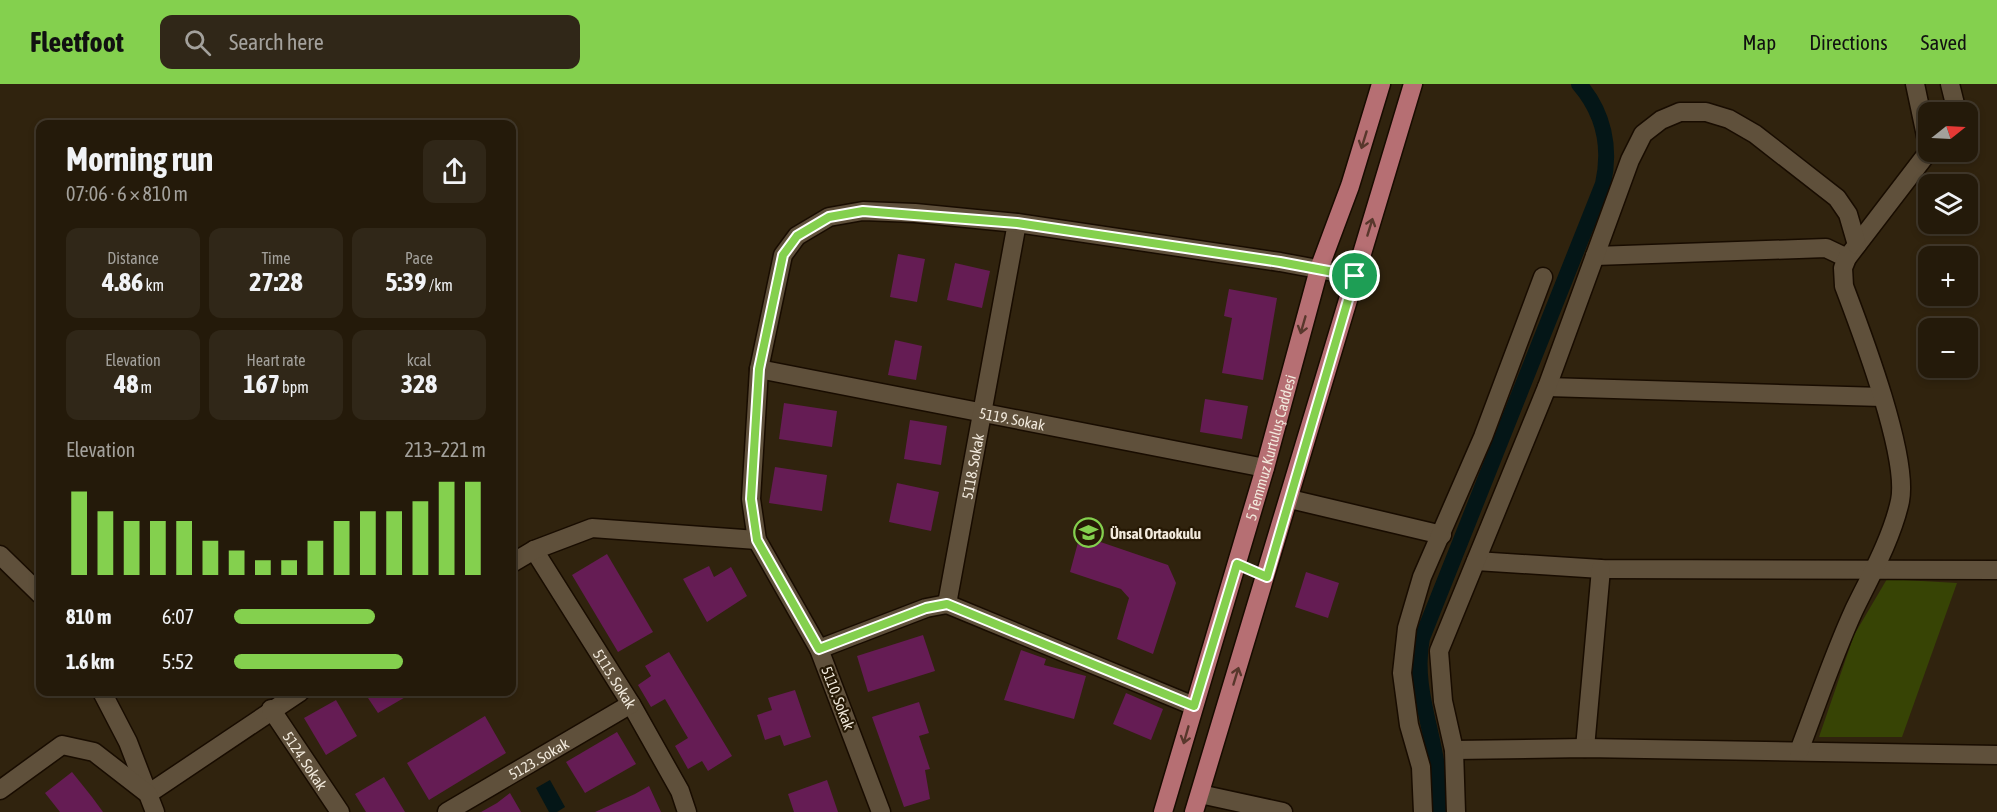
<!DOCTYPE html>
<meta charset="utf-8">
<style>
body{margin:0;font-family:"Asap Condensed",sans-serif;background:#302718;color:#f1f3f6;height:100vh;display:flex;flex-direction:column;font-size:22px;white-space:nowrap}
*{box-sizing:border-box;margin:0}
p{font-size:20px;color:#a3a19c}
.icon{flex:none;width:33px;height:33px;fill:none;stroke:currentColor;stroke-width:2;stroke-linecap:round;stroke-linejoin:round}
.map{position:relative;flex:1;overflow:hidden}
.drawer{position:absolute;left:36px;top:36px;width:480px;height:576px;display:flex;flex-direction:column;background:#241a0a;border-radius:12px;box-shadow:0 3px 9px #0003,0 0 0 2px #41382b}
.drawer>*{flex:none}
.needle{width:39px;rotate:72deg}
.fabs{position:absolute;left:1918px;top:18px;display:grid;gap:12px}
.fabs a{display:grid;place-items:center;width:60px;height:60px;border-radius:12px;background:#241a0a;box-shadow:0 3px 9px #0003,0 0 0 2px #41382b;font-size:30px}
.pin{position:absolute;display:grid;place-items:center;width:51px;height:51px;color:#fff;margin:-26px;border:3px solid #fff;border-radius:50%;box-shadow:0 2px 6px #0007}
.round{display:grid;place-items:center;flex:none;width:63px;height:63px;border-radius:12px;background:#302718}
.summary{display:flex;align-items:center;justify-content:space-between;height:102px;padding:0 30px}
h1{font-size:33px;font-weight:700;line-height:45px}
.figures{display:grid;grid-template-columns:repeat(3,1fr);gap:9px;height:102px;padding:6px 30px}
.figures div{display:grid;align-content:center;border-radius:12px;background:#302718;text-align:center}
.figures b{font-size:26px;font-weight:700}
.figures small{font-size:16px;font-weight:400}
.figures p{font-size:16px}
.chart{height:168px;padding:12px 30px}
.chart p{display:flex;justify-content:space-between}
.chart svg{width:100%;height:108px;margin-top:6px;stroke:#84d04e;stroke-width:6}
ul{padding:0 30px;list-style:none;font-size:20px}
li{display:grid;grid-template-columns:96px 72px 1fr;align-items:center;height:45px}
li i{height:15px;border-radius:8px;background:#84d04e}
header{display:flex;align-items:center;gap:36px;box-sizing:border-box;height:84px;padding:0 30px;background:#84d04e;color:#111}
header strong{font-size:28px}
nav{display:flex;gap:33px;margin-inline-start:auto;font-size:21px}
.search{width:420px;height:54px;background:#302718;display:flex;align-items:center;gap:15px;box-sizing:border-box;padding:0 21px;border-radius:12px;color:#a3a19c;font-size:22px}
.map>svg:first-child{display:block}
.green{fill:#374405}
.water{fill:#041617}
.lines{fill:none;stroke-linecap:round;stroke-linejoin:round}
.canal{stroke:#041617;stroke-width:16}
.building{fill:#651c54}
.minor-casing{stroke:#180c00;stroke-width:21}
.major-casing{stroke:#180c00;stroke-width:21}
.minor{stroke:#5f503b;stroke-width:18}
.major{stroke:#b66f73;stroke-width:18}
.oneway{stroke:#58372c}
.route-casing{stroke:#fff;stroke-width:12}
.route{stroke:#84d04e;stroke-width:8}
.labels{text-anchor:middle;dominant-baseline:central;stroke-width:4.5;stroke-linejoin:round;paint-order:stroke}
.street-label{font-size:15px;fill:#f2eadd;stroke:#261905}
.poi-label{font-size:15px;font-weight:bold;fill:#f2eadd;stroke:#261905;text-anchor:start}
</style>
<header>
<strong>Fleetfoot</strong>
<div class="search"><svg class="icon" aria-label="search" viewBox="0 0 24 24"><circle cx="10" cy="10" r="6"/><path d="M15 15l6 6"/></svg>Search here</div>
<nav><a>Map</a><a>Directions</a><a>Saved</a></nav>
</header>
<div class="map">
<svg width="1997" height="728" viewBox="0 0 1997 728">
<rect width="100%" height="100%" fill="#30230e"/>
<!-- green -->
<path class="green" d="M1887 495 1957 499 1902 653H1819L1854 551Z"/>
<!-- water -->
<path class="water" d="M550 696 565 723 557 728H549L536 704Z"/>
<g class="lines">
<!-- canal -->
<path class="canal" d="M1438 728C1446 668 1410 613 1422 554L1603 100C1611 64 1604 29 1579 0"/>
</g>
<!-- building -->
<g class="building">
<path d="M898 170 925 175 917 218 890 213Z"/>
<path d="M955 179 990 187 982 224 947 216Z"/>
<path d="M1229 205 1277 214 1263 296 1222 289 1232 234 1224 232Z"/>
<path d="M895 256 922 262 916 296 888 291Z"/>
<path d="M1205 315 1248 322 1242 355 1200 348Z"/>
<path d="M784 319 837 327 832 363 779 355Z"/>
<path d="M910 336 947 342 941 381 904 375Z"/>
<path d="M775 383 827 391 822 427 769 419Z"/>
<path d="M897 399 939 408 931 447 889 438Z"/>
<path d="M1080 451 1168 481 1176 499 1153 570 1117 555 1129 514 1121 505 1070 488Z"/>
<path d="M607 470 653 548 618 568 572 491Z"/>
<path d="M709 482 714 493 731 483 747 512 707 538 683 495Z"/>
<path d="M1306 488 1339 499 1328 534 1295 523Z"/>
<path d="M923 551 935 587 868 608 857 572Z"/>
<path d="M1021 566 1046 575 1044 581 1086 592 1074 635 1004 616Z"/>
<path d="M669 568 732 672 708 687 702 677 688 685 675 662 688 654 682 644 665 615 651 623 638 601 651 592 645 582Z"/>
<path d="M795 606 811 653 784 662 780 651 765 656 757 631 772 626 768 614Z"/>
<path d="M364 608H414L378 629Z"/>
<path d="M1126 609 1163 625 1151 656 1113 640Z"/>
<path d="M336 616 357 652 326 671 304 634Z"/>
<path d="M919 618 929 649 919 652 930 685 925 686 930 715 904 723 872 633Z"/>
<path d="M485 632 506 669 429 716 407 679Z"/>
<path d="M617 648 636 680 585 709 566 678Z"/>
<path d="M72 688 92 713 103 728H60L45 709Z"/>
<path d="M384 693 405 728H366L355 710Z"/>
<path d="M827 696 838 728H794L788 710Z"/>
<path d="M649 702 661 728H595L635 710Z"/>
<path d="M510 709 521 728H481L497 719Z"/>
</g>
<g class="lines">
<defs>
<g id="minor">
<path d="M1915 0 1929 66"/>
<path d="M1950 0 1957 28"/>
<path d="M1595 172 1826 164 1847 174"/>
<path id="s1" d="M759 285 1265 384"/>
<path d="M1547 303 1882 313"/>
<path d="M1290 415 1442 451"/>
<path id="s2" d="M534 466 631 620 680 707 687 728"/>
<path d="M0 471 40 510"/>
<path d="M1476 477 1601 485 1997 486"/>
<path d="M512 479 534 466 592 444 757 456"/>
<path id="s3" d="M947 520 1017 139"/>
<path d="M819 565 926 524 947 520 1194 622"/>
<path d="M102 608 128 658 148 710 300 608"/>
<path id="s4" d="M271 625 340 728"/>
<path d="M1585 664 1601 485"/>
<path d="M1454 666 1585 664 1997 671"/>
<path d="M1799 667C1817 620 1833 572 1854 526 1870 493 1892 454 1900 417 1909 372 1861 247 1844 202L1843 184 1847 174 1929 67"/>
<path d="M0 706 62 661 94 668 148 710 155 728"/>
<path d="M1200 710 1283 728"/>
<path id="s5" d="M447 728 631 620"/>
<path d="M881 728 819 565 757 456 751 415 759 285 783 171 797 152 829 133 863 127 915 129 1017 139 1280 178 1355 192"/>
<path d="M1423 728 1421 683 1409 641 1402 589 1407 544 1422 493 1483 353 1543 193"/>
<path d="M1456 728 1454 666 1443 617 1439 567 1547 303 1630 76 1643 50 1661 36 1680 28H1706L1729 35 1755 50 1837 114 1848 130 1857 161"/>
</g>
<g id="major">
<path id="s6" d="M1163 728 1265 384 1319 185 1350 102 1381 0"/>
<path d="M1194 728 1413 0"/>
</g>
</defs>
<!-- minor casing -->
<use href="#minor" class="minor-casing"/>
<!-- major casing -->
<use href="#major" class="major-casing"/>
<!-- minor -->
<use href="#minor" class="minor"/>
<!-- major -->
<use href="#major" class="major"/>
</g>
<!-- one-way arrows -->
<defs><path id="oneway-shaft" d="M-6 0H5M1.5-3L5.5 0L1.5 3" fill="none" stroke-width="1.6" stroke-linecap="round" stroke-linejoin="round" transform="scale(1.5)"/></defs>
<g class="oneway">
<use href="#oneway-shaft" transform="translate(1364 56) rotate(107)"/>
<use href="#oneway-shaft" transform="translate(1370 143) rotate(-73)"/>
<use href="#oneway-shaft" transform="translate(1303 241) rotate(106)"/>
<use href="#oneway-shaft" transform="translate(1236 592) rotate(-73)"/>
<use href="#oneway-shaft" transform="translate(1186 651) rotate(106)"/>
</g>
<g class="lines">
<defs>
<path id="route" d="M863 127 1017 139 1280 178 1355 192 1267 493 1237 480 1194 622 947 520 926 524 819 565 757 456 751 415 759 285 783 171 797 152 829 133Z"/>
</defs>
<!-- route casing -->
<use href="#route" class="route-casing"/>
<!-- route -->
<use href="#route" class="route"/>
</g>
<!-- icons -->
<defs>
<symbol id="school-ring" viewBox="-11 -11 22 22"><circle r="9.5" fill="#261905" stroke="#84d04e" stroke-width="1.5"/><path d="M0-5L7-2L0 1L-7-2ZM-4 1L0 2.5L4 1V4Q0 6-4 4Z" fill="#84d04e"/></symbol>
</defs>
<g fill-rule="evenodd">
<use href="#school-ring" x="1072" y="432" width="33" height="33"/>
</g>
<g class="labels">
<!-- street labels -->
<g class="street-label">
<text stroke="none"><textPath href="#s1" startOffset="258">5119. Sokak</textPath></text>
<text stroke="none"><textPath href="#s6" startOffset="380">5 Temmuz Kurtuluş Caddesi</textPath></text>
<text stroke="none"><textPath href="#s3" startOffset="140">5118. Sokak</textPath></text>
<text stroke="none"><textPath href="#s2" startOffset="152">5115. Sokak</textPath></text>
<text transform="translate(838 614) rotate(69)">5110. Sokak</text>
<text stroke="none"><textPath href="#s5" startOffset="106">5123. Sokak</textPath></text>
<text stroke="none"><textPath href="#s4" startOffset="62">5124. Sokak</textPath></text>
</g>
<!-- poi labels -->
<g class="poi-label">
<text x="1110" y="449">Ünsal Ortaokulu</text>
</g>
</g>
</svg>
<div class="fabs">
<a><svg class="needle" viewBox="-14 -14 28 28"><path d="M0-13l5 13h-10z" fill="#e53935"/><path d="M0 13l5-13h-10z" fill="#a3a19c"/></svg></a>
<a><svg class="icon" aria-label="layers" viewBox="0 0 24 24"><path d="M12 4l9 5-9 5-9-5zM3 14l9 5 9-5"/></svg></a>
<a>+</a>
<a>−</a>
</div>
<div class="pin" style="left:1355px;top:192px;background:#1e9e55"><svg class="icon" aria-label="arrive" viewBox="0 0 24 24"><path d="M6 21V4h12l-3 4 3 4H6"/></svg></div>
<section class="drawer">
<div class="summary"><div><h1>Morning run</h1><p>07:06 · 6 × 810 m</p></div><a class="round"><svg class="icon" aria-label="share" viewBox="0 0 24 24"><path d="M12 15V3M7 8l5-5 5 5M5 13v7h14v-7"/></svg></a></div>
<div class="figures">
<div><p>Distance</p><b>4.86<small> km</small></b></div>
<div><p>Time</p><b>27:28</b></div>
<div><p>Pace</p><b>5:39<small> /km</small></b></div>
</div>
<div class="figures">
<div><p>Elevation</p><b>48<small> m</small></b></div>
<div><p>Heart rate</p><b>167<small> bpm</small></b></div>
<div><p>kcal</p><b>328</b></div>
</div>
<div class="chart"><p><span>Elevation</span>213–221 m</p>
<svg viewBox="0 0 160 44" preserveAspectRatio="none"><path d="M5 44V10M15 44V18M25 44V22M35 44V22M45 44V22M55 44V30M65 44V34M75 44V38M85 44V38M95 44V30M105 44V22M115 44V18M125 44V18M135 44V14M145 44V6M155 44V6"/></svg>
</div>
<ul>
<li><b>810 m</b>6:07<i style="width:56%"></i></li>
<li><b>1.6 km</b>5:52<i style="width:67%"></i></li>
</ul>
</section>
</div>
